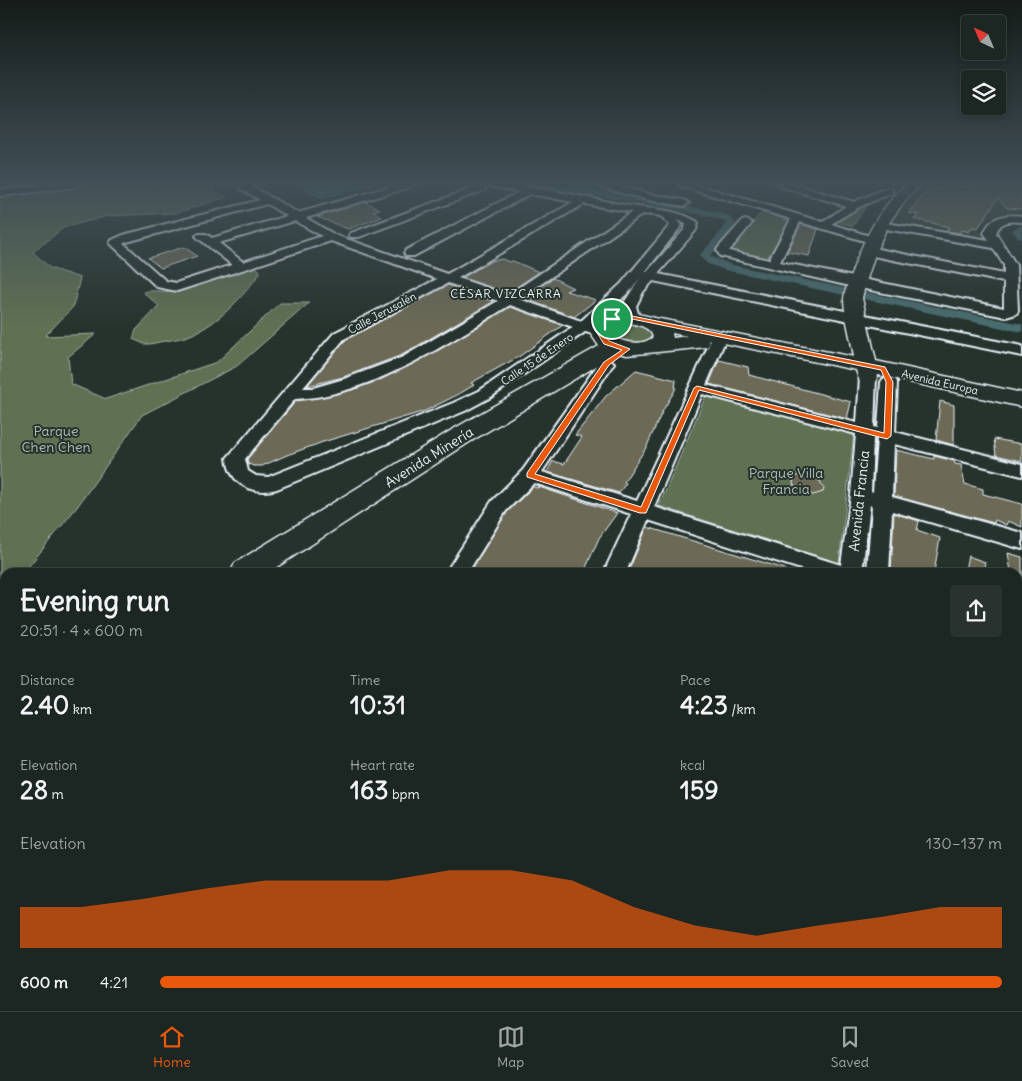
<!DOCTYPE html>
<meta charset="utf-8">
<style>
body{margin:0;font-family:Delius,sans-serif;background:#29322f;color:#f1f3f6;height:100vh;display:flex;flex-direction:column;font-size:19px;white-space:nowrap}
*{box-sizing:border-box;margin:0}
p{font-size:16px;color:#a0a5a5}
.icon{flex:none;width:28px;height:28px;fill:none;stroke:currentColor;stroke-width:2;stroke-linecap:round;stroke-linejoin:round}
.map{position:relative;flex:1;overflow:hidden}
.panel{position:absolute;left:0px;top:568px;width:1022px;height:444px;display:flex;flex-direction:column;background:#1c2622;border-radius:15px 15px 0 0;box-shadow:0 2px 8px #0003,0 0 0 1px #3a4340}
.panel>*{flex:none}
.needle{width:32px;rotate:316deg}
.buttons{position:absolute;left:961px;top:15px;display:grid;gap:10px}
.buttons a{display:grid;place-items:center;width:45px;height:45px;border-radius:5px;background:#1c2622;box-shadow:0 2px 8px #0003,0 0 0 1px #3a4340;font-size:25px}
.pin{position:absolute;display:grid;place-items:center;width:42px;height:42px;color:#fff;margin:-21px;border:2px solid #fff;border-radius:50%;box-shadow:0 1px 5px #0007}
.round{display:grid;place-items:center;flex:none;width:52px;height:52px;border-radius:5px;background:#29322f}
.head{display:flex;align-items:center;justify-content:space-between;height:85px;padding:0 20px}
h1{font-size:28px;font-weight:700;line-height:38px}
.figures{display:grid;grid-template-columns:repeat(3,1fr);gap:8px;height:85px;padding:5px 20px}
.figures div{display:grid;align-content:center}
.figures b{font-size:25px;font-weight:700}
.figures small{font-size:14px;font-weight:400}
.figures p{font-size:14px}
.chart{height:140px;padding:10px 20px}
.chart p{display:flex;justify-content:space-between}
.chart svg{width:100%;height:90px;margin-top:5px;fill:#ea580c;opacity:.7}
ul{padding:0 20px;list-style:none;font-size:16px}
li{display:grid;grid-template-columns:80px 60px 1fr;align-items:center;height:38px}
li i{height:12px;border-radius:6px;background:#ea580c}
.menu{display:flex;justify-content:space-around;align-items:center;height:70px;border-top:1px solid #3a4340;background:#1c2622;font-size:14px;color:#a0a5a5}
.menu a{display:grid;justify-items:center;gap:2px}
.menu .current{color:#ea580c}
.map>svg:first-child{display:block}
.built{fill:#3b4439}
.green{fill:#5e7053;stroke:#a3b0a6}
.water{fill:#496c6e;stroke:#89a1a5}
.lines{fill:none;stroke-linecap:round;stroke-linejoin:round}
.shore{stroke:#a8bcc1;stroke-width:1}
.canal{fill:#496c6e;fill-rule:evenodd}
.building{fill:#6c6b56;stroke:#e8f1f8}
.street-casing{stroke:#e8f1f8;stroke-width:4}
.secondary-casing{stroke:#e8f1f8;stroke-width:3}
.street{fill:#26332d;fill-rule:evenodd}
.secondary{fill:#26332d;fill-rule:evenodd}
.route{fill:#ea580c;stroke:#fff;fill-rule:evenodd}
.labels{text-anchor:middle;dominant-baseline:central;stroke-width:4;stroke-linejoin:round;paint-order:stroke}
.far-street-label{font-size:11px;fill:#e8f1f8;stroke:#26332d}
.far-neighbourhood-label{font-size:12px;letter-spacing:1px;fill:#e8f1f8;stroke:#26332d}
.park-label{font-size:14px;fill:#b1bdb6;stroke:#26332d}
.street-label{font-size:14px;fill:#e8f1f8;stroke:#26332d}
</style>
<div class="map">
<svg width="1022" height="1011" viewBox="0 0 1022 1011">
<rect width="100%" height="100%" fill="#26332d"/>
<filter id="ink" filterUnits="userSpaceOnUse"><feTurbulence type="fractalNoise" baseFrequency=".02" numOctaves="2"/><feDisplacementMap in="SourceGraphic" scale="10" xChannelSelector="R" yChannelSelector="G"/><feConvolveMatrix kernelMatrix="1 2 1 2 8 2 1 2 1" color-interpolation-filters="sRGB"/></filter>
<g filter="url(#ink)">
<!-- built -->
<g class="built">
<path d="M922 184H1022V217L1003 215 988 218 979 229 983 238 977 239 888 223 902 202 912 192H916L917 188Z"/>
<path d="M1018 768 1022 770V1011H521L514 1006H1018Z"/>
</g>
<!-- green -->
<g class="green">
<path d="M0 184H228L210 189 227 197 176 213 107 216 63 228 33 252 50 268 80 278 73 307 45 336 96 334 68 357 71 384 106 399 217 362 280 303H309L237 366 142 415 77 507 24 572H5V597L0 603Z"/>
<path d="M867 204 853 226 834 221Z"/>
<path d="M764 210 792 219 767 258 764 259 728 250Z"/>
<path d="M256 267 260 271V273C242 298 217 325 188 336 176 340 162 341 150 344H144L133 339 136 330 159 306 143 292C154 289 165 293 177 291Z"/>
<path d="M634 322 646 325 654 335C646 348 625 344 615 335V329L622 324Z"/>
<path d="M706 395 854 434 839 563 659 506Z"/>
</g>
<!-- water -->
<path class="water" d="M296 184H373L322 198Z"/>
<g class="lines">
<!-- shore -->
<path class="shore" d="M306 184 323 192 354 184"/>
<!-- canal -->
<g class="canal">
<path d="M523 184H546L609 192 713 211 729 216 736 223 731 231 710 256 732 265 1022 324V332L725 270 708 264 699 256 724 228 726 223 723 220 708 216 609 198 527 187Z"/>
<path d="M1022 225V239L1018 238 1012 230Z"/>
</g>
</g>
<!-- building -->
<g class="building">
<path d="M943 184 973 188 976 184H1022V209L1007 208 998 198 978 228 972 227 969 232 962 230 960 233 947 231 949 227 914 219 918 215 909 213 930 187 939 189Z"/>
<path d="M366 202 380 209 373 211 382 217 348 229 317 217Z"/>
<path d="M801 224 818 229 809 256 787 252Z"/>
<path d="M184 247 197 256 161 268 148 258Z"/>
<path d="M502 259 509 262 513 261 539 272 508 293 462 278 491 261Z"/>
<path d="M553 278 573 288 566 291 596 300 574 317 523 298Z"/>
<path d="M448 285 494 301 402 355 343 377 307 386 345 340Z"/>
<path d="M510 307 563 325 520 356 471 383 474 385 459 394 425 411 323 442 287 455 262 466H254L248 464 247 459 296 401 324 397 352 390 380 380 435 352Z"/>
<path d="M719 360 748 367 749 375 851 402 847 419 709 384Z"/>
<path d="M636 370 676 380 675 390 662 412 647 446 624 482 626 483 619 493 547 472 553 461 564 464 582 437 575 435 606 396Z"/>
<path d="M940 401 954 405V445L936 440Z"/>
<path d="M994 439 1022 444V461L996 455Z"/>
<path d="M896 450 934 459V456L954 461 955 464 961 465 965 484 983 489V494L1022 504V527L1008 521 1006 525 995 520 994 523 894 496Z"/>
<path d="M803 474 820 481 824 489 823 492 813 495 801 492 796 488 793 484 794 477Z"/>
<path d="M533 487 538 488 539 487 617 513 599 538 584 572H470L507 512Z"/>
<path d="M894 513 919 521 917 530 940 538 934 572H891Z"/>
<path d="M647 527 785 569 784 572H628Z"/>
<path d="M1008 553 1022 557V594H1018V572H1011Z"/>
<path d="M968 556 985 562 983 572H973L965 569Z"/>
</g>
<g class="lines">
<defs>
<g id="street">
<path d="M51 184H81L76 187 0 196V190Z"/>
<path d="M242 184H253L251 186 298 213 399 184H415L413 186 306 218 335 235 447 274 573 202 530 194 414 256H406L404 253 406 250 519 192 490 186 488 184C534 184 580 197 625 205 651 210 673 208 696 221L698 223 696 230 658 274 1022 346V356L653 281 643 292 636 306 639 317 632 321 625 317 622 306 640 278 631 290 593 325 601 330 599 333 594 334 585 332 491 397 465 411 277 489C252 496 230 484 227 458L334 333 437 279 331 241 177 291 157 287 110 243 112 240 123 235 260 200 241 189 240 187ZM267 204 287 216 212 238 206 234H198L196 236 198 238 232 265 176 283 166 281 123 243ZM584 204 632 212 508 295 458 278ZM643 214 661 216 670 225 621 284 581 321 519 299ZM676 219 686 224 685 229 647 272H645L682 225ZM295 221 322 236 243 262 219 243ZM448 283 498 301 403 357 344 379 313 388H303L344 339ZM510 305 573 327 479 391 453 403 268 477 256 476 248 471 245 459 295 399C370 396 448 343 510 305Z"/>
<path d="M596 184H612L648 194 684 200 689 203 684 206 647 200 598 186Z"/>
<path d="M678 184H694L823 222 846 206 779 186 777 184H793L854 202 884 189H892V193L859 207 831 224 876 238 878 240 876 242H868L800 222 780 262 1004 308V282L868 255 862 251 868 247 1004 274V265L993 248 880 228 874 225 880 222 989 240 984 233C991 216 1005 214 1022 216V222C1010 221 1001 220 996 233L1016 265 1018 311 1016 314 1006 317 850 286 720 256 717 250 719 247 742 221 746 220 752 223 729 251 769 260 791 219 680 186Z"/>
<path d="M481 185 485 186V190L359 237H351L349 235 351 233Z"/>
<path d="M720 332 725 333 727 336 706 385 857 423 860 377 862 374H874L876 377 874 427 878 428 881 382 883 379H895L897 382 895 432 1022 464V476L894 444 892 497 1022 533V549L892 511 889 572H867L872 506 870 505 862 572H810L648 520 626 572H604L631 514 534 483 506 511 468 572H446L492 501 523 470 601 360H611L614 363 542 472 637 501 713 336 715 333ZM702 394 856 434 851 495 841 565 654 507ZM873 438 877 439 873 492 871 491Z"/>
<path d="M1018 620 1022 621V641L1018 640Z"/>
<path d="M1018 735 1022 737V765L1018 763Z"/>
<path d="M0 867 5 869V901L0 899Z"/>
<path d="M135 1006H171L172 1011H136Z"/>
<path d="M439 1006H475L473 1011H437Z"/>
<path d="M866 1006H909L911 1011H868Z"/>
</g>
<g id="secondary">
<path d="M907 184H922L907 198 890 221 876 251 866 282 862 298 876 361 1022 393V407L878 375 876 382 868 384 860 382 856 370 708 340 710 343 707 347 627 355 618 353 468 443 269 572H231L235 563 450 431 599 346 590 333C603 306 631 311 655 318L854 357C851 338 845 319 844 300 844 293 848 284 850 278 862 242 878 209 907 184ZM631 323C640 326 650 327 653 337 642 347 619 343 610 333L616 326ZM672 333 687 336 673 338Z"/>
<path d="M5 737V818L0 820V739Z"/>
</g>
</defs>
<!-- street casing -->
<use href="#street" class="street-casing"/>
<!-- secondary casing -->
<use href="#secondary" class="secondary-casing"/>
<!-- street -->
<use href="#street" class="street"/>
<!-- secondary -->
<use href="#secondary" class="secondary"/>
</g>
</g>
<!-- sky -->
<linearGradient id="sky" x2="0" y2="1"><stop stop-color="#151c19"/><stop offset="0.56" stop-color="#415057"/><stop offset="1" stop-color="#415057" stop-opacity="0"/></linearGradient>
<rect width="1022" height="326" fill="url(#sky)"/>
<!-- route -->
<path class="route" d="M632 316 885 367 893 382 891 436 887 439 699 390 646 513H640L527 477V473L604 362 622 350 604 344 597 333C603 317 617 317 632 316ZM632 319 881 370 886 382 884 433 697 386 694 388 641 507 535 474 609 365 630 349 609 341 603 333C607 319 620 320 632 319Z"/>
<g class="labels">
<!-- far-street labels -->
<g class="far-street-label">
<text transform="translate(382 313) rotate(-28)">Calle Jerusalén</text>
<text transform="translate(537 359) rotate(-34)">Calle 15 de Enero</text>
<text transform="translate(940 382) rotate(13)">Avenida Europa</text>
</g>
<!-- far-neighbourhood labels -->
<g class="far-neighbourhood-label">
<text x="506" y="293">CÉSAR VIZCARRA</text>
</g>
<!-- park labels -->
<g class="park-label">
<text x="56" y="431">Parque<tspan x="56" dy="16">Chen Chen</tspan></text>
<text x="786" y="473">Parque Villa<tspan x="786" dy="16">Francia</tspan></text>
</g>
<!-- street labels -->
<g class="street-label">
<text transform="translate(429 457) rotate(-32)">Avenida Minería</text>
<text transform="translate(859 501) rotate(-84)">Avenida Francia</text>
</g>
</g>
</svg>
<div class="buttons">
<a><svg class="needle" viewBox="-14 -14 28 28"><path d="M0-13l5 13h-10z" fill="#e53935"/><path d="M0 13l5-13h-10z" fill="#a0a5a5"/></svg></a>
<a><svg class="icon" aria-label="layers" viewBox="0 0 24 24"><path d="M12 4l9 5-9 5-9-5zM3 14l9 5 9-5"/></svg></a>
</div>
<div class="pin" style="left:612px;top:319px;background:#1e9e55"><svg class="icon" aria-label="arrive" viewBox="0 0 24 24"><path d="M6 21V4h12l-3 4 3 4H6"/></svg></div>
<section class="panel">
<div class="head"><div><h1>Evening run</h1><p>20:51 · 4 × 600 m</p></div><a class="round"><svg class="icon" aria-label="share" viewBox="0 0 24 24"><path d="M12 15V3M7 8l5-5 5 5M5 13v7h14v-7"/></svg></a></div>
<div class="figures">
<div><p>Distance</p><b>2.40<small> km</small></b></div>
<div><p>Time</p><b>10:31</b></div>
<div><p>Pace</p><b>4:23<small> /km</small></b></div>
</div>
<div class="figures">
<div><p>Elevation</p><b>28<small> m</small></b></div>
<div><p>Heart rate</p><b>163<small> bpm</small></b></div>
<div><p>kcal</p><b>159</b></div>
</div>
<div class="chart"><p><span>Elevation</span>130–137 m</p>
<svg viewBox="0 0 160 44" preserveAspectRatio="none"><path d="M0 44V24L10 24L20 20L30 15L40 11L50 11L60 11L70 6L80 6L90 11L100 24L110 33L120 38L130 33L140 29L150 24L160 24V44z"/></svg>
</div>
<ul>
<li><b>600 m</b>4:21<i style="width:100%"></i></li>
</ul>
</section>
</div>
<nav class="menu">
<a class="current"><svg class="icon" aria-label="home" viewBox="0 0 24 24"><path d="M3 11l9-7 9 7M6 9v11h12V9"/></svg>Home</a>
<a><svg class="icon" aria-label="map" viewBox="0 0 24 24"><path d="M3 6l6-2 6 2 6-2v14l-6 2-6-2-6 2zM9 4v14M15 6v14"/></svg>Map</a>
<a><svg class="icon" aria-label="saved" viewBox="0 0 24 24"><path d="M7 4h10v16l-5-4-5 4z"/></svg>Saved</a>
</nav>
